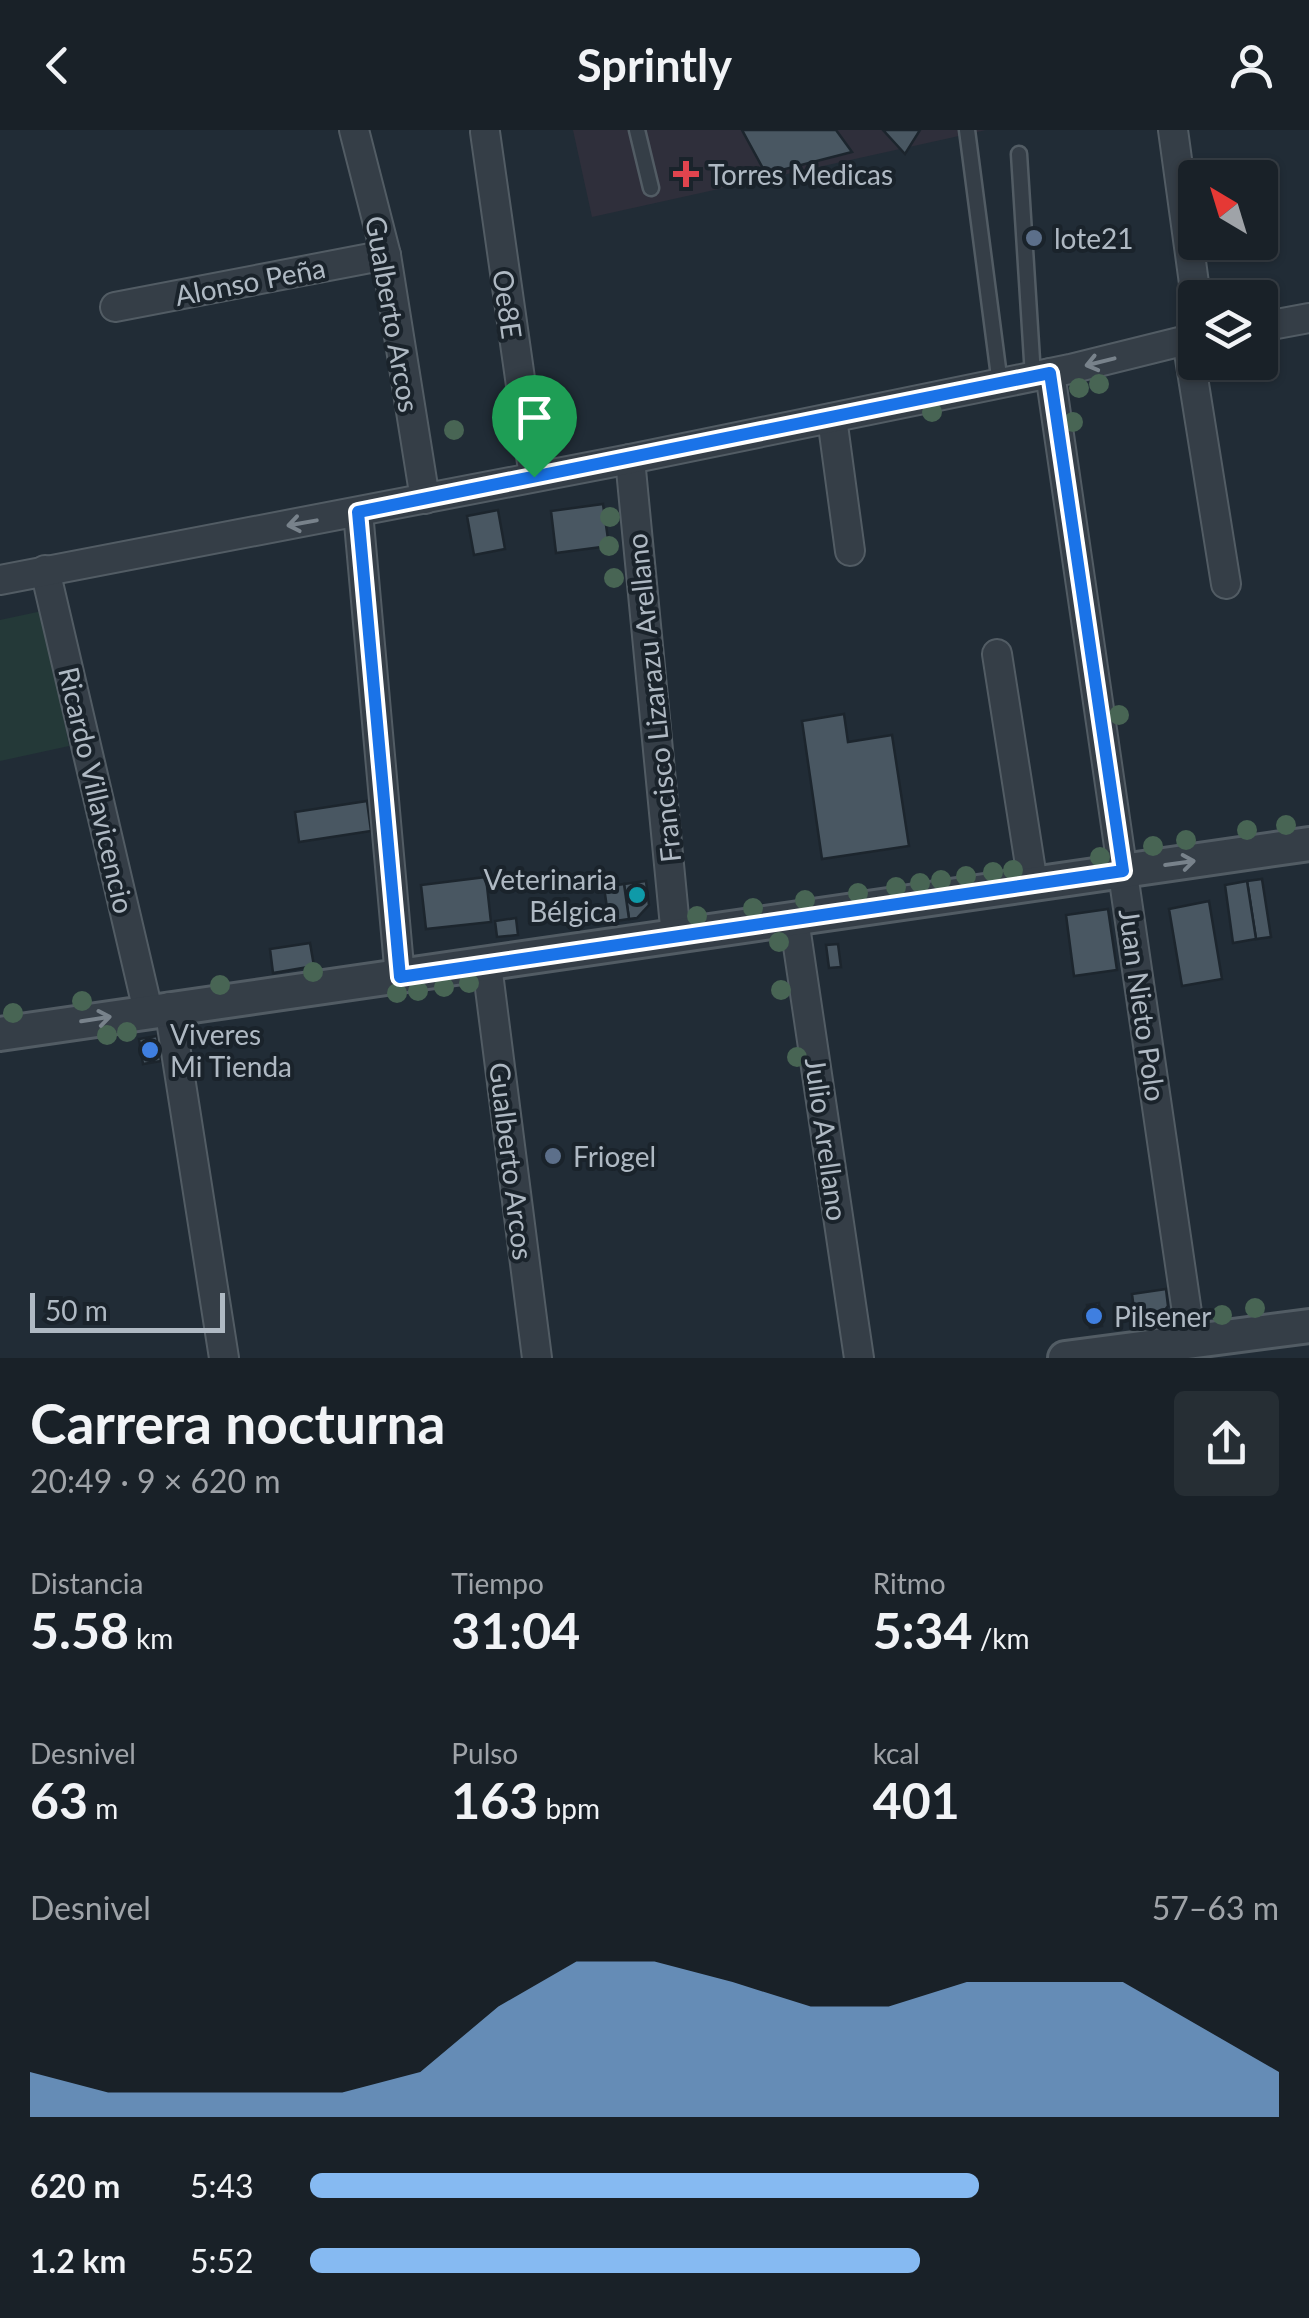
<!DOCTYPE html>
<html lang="es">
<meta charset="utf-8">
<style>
body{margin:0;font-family:Lato,sans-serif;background:#262e34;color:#f1f3f6;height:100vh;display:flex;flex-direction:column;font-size:38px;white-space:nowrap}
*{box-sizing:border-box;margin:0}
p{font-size:32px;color:#9fa3a8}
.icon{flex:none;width:55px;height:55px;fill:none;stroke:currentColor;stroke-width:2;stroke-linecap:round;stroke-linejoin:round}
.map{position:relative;height:1228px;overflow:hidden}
.side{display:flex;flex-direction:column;background:#192128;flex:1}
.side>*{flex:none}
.needle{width:65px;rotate:322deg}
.tools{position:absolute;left:1178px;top:30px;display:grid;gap:20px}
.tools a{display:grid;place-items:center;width:100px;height:100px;border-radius:10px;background:#192128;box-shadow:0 2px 8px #0004,0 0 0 2px #373e45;font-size:50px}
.scale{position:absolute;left:30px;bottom:25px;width:195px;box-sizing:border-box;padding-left:10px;border:5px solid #afb9c3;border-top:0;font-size:28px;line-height:35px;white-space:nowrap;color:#afb9c3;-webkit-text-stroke:8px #1a232b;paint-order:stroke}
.pin{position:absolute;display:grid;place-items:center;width:85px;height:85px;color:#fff;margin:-102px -42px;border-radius:50% 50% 50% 0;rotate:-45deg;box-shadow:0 0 10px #0007}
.pin .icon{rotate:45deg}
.round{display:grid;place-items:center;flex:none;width:105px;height:105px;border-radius:10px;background:#262e34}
.summary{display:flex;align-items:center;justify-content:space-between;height:170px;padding:0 30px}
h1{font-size:55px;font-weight:700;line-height:75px}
.stats{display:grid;grid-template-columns:repeat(3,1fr);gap:15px;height:170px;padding:10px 30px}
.stats div{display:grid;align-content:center}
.stats b{font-size:50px;font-weight:700}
.stats small{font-size:28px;font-weight:400}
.stats p{font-size:28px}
.chart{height:280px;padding:20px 30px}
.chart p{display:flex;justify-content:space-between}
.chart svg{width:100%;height:180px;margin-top:10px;fill:#86baf2;opacity:.7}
ul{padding:0 30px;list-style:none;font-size:32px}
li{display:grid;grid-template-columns:160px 120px 1fr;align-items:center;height:75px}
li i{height:25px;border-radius:12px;background:#86baf2}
header{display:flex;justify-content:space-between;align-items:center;height:130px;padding:0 30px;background:#192128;font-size:45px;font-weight:700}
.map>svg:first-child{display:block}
.medical{fill:#2f2f3b}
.green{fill:#243938}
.building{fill:#495762;stroke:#1c252d;stroke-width:2.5}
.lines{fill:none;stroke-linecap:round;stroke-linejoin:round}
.service-casing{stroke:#525c64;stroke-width:19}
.minor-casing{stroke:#525c64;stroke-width:32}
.tertiary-casing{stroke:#525c64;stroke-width:38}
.service{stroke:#353e47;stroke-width:14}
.minor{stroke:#353e47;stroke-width:28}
.tertiary{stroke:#353e47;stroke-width:32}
.tree{fill:#486554}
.oneway{stroke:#78828b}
.route-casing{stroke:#fff;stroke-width:20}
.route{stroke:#1a73e8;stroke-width:12}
.health-dot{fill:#e0444e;stroke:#1a232b;stroke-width:4}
.service-dot{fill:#5c6f8a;stroke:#1a232b;stroke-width:4}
.culture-dot{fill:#0f9aa8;stroke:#1a232b;stroke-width:4}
.shop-dot{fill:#3f7fe0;stroke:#1a232b;stroke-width:4}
.labels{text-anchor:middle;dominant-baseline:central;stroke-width:8;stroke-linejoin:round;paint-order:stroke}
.poi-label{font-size:28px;fill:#afb9c3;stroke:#1a232b;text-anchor:start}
.street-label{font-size:28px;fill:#afb9c3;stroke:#1a232b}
</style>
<header><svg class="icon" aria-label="back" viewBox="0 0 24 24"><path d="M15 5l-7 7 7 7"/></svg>Sprintly<svg class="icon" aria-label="person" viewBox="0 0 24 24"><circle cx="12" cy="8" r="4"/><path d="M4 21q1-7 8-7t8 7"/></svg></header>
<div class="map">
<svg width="1309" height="1228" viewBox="0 0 1309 1228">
<rect width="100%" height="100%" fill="#212c36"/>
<!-- medical -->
<path class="medical" d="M573 0H986L592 87Z"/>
<!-- green -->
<path class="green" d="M42 481 69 616 0 631V490Z"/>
<!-- building -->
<g class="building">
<path d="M742 0H836L852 22 766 44Z"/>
<path d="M883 0H920L905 24Z"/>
<path d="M603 374 609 416 556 423 551 381Z"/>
<path d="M498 380 505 419 474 425 467 386Z"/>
<path d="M844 584 848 612 892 605 909 716 822 729 802 591Z"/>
<path d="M367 671 371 701 299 712 295 682Z"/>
<path d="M486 747 491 792 426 799 421 755Z"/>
<path d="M1262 749 1271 807 1256 809 1247 751Z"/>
<path d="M646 751 649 775 637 788 629 789 624 754Z"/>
<path d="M1247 751 1256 809 1233 813 1225 755Z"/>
<path d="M624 754 629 789 609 792 604 757Z"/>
<path d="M1209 771 1222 849 1182 856 1169 779Z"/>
<path d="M1108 779 1117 840 1074 846 1066 785Z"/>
<path d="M516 788 518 805 497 807 495 791Z"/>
<path d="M310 813 314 836 273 843 270 819Z"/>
<path d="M838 814 841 837 829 838 826 815Z"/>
<path d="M157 906 161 931 143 934 139 909Z"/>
<path d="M1166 1159 1168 1176 1161 1185 1135 1188 1132 1164Z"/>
<path d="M1099 1173 1102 1196 1090 1198 1087 1175Z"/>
</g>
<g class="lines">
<defs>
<g id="service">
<path d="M637 0 651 58"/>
<path d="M967 0 1000 254"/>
<path d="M1019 24 1033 246"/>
</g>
<g id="minor">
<path d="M354 0 386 125 425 369"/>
<path d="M1173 0 1196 168"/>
<path d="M485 2 534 347"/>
<path d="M115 177 386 125"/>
<path d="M1260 197 1309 188"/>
<path d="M1187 210 1226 454"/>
<path d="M1050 243 1191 1210"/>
<path d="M832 288 850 421"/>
<path d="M630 329 676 807"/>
<path d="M358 382 400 847"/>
<path d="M45 440 148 881"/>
<path d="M0 450 630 329 1070 239 1195 208"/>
<path d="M997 524 1033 754"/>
<path d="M794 789 859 1228"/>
<path d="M487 835 537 1228"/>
<path d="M169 877 224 1228"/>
</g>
<g id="tertiary">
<path d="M0 904 1309 714"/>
<path d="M1065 1228 1309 1196"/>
</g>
</defs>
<!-- service casing -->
<use href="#service" class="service-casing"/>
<!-- minor casing -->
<use href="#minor" class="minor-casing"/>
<!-- tertiary casing -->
<use href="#tertiary" class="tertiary-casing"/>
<!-- service -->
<use href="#service" class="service"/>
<!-- minor -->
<use href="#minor" class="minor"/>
<!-- tertiary -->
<use href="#tertiary" class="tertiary"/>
</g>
<!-- trees -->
<g class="tree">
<circle cx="1099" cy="254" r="10"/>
<circle cx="1079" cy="258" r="10"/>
<circle cx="932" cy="282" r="10"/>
<circle cx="1073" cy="292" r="10"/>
<circle cx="454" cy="300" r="10"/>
<circle cx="610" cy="387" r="10"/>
<circle cx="609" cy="416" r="10"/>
<circle cx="614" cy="448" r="10"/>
<circle cx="1119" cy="585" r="10"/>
<circle cx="1286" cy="695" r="10"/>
<circle cx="1247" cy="700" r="10"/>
<circle cx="1186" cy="710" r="10"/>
<circle cx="1153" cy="716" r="10"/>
<circle cx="1100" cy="727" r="10"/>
<circle cx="1013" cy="740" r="10"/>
<circle cx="993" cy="742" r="10"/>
<circle cx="966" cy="746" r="10"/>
<circle cx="941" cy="750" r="10"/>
<circle cx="920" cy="753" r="10"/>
<circle cx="896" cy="757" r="10"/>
<circle cx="858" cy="763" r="10"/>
<circle cx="805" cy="770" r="10"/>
<circle cx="753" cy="778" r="10"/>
<circle cx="697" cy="786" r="10"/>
<circle cx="779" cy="812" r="10"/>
<circle cx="313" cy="842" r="10"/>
<circle cx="469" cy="853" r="10"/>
<circle cx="220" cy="855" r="10"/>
<circle cx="444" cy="857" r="10"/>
<circle cx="781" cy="860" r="10"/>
<circle cx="418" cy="861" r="10"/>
<circle cx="397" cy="863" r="10"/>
<circle cx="82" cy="871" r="10"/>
<circle cx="13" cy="883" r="10"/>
<circle cx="127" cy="902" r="10"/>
<circle cx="107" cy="905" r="10"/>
<circle cx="797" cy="927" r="10"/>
<circle cx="1255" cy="1178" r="10"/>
<circle cx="1222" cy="1185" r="10"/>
</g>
<!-- one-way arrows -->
<defs><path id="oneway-shaft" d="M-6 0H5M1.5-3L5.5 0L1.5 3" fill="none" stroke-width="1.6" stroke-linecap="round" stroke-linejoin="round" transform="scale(2.5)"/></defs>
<g class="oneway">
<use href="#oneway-shaft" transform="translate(1100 232) rotate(166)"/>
<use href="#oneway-shaft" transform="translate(302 393) rotate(170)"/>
<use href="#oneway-shaft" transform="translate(1180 733) rotate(-8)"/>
<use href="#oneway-shaft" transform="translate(96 889) rotate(-9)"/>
</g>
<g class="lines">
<defs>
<path id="route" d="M1050 243 1123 741 400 847 358 382Z"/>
</defs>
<!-- route casing -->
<use href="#route" class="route-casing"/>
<!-- route -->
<use href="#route" class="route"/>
</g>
<!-- markers -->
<path class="health-dot" d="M681 29h10v10h10v10h-10v10h-10v-10h-10v-10h10z"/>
<g class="service-dot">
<circle cx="1034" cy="108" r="10"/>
<circle cx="553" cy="1026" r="10"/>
</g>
<circle class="culture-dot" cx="637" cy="765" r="10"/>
<g class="shop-dot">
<circle cx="150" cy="920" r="10"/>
<circle cx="1094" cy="1186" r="10"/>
</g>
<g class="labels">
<!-- poi labels -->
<g class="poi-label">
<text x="708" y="44">Torres Medicas</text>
<text x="1054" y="108">lote21</text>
<text x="617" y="749" text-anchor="end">Veterinaria<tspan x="617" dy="32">Bélgica</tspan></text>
<text x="170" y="904">Viveres<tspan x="170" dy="32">Mi Tienda</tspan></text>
<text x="573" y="1026">Friogel</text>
<text x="1114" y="1186">Pilsener</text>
</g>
<!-- street labels -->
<g class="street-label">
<text transform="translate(250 151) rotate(-11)">Alonso Peña</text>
<text transform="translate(508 174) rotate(82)">Oe8E</text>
<text transform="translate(393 184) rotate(80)">Gualberto Arcos</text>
<text transform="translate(653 568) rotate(-96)">Francisco Lizarazu Arellano</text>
<text transform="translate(97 660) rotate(77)">Ricardo Villavicencio</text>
<text transform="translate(1143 875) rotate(82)">Juan Nieto Polo</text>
<text transform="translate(827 1009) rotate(82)">Julio Arellano</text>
<text transform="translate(512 1031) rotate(83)">Gualberto Arcos</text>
</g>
</g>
</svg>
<div class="tools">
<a><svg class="needle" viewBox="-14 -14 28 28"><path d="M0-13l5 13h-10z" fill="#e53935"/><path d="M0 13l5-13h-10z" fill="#9fa3a8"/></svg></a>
<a><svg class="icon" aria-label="layers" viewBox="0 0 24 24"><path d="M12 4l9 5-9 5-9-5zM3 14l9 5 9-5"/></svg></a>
</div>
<div class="scale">50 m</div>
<div class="pin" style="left:534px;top:347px;background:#1e9e55"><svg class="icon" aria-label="arrive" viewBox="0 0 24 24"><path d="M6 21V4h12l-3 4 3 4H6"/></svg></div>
</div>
<section class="side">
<div class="summary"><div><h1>Carrera nocturna</h1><p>20:49 · 9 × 620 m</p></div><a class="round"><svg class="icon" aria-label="share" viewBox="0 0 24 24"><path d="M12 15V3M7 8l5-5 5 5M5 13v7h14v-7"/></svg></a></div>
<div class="stats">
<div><p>Distancia</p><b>5.58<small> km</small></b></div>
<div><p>Tiempo</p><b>31:04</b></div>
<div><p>Ritmo</p><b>5:34<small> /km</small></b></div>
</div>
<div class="stats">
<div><p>Desnivel</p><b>63<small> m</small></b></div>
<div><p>Pulso</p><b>163<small> bpm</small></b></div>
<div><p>kcal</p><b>401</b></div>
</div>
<div class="chart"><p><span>Desnivel</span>57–63 m</p>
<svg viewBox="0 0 160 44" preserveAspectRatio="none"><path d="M0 44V33L10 38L20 38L30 38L40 38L50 33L60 17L70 6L80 6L90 11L100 17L110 17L120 11L130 11L140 11L150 22L160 33V44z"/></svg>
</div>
<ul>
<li><b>620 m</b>5:43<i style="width:69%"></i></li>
<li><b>1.2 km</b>5:52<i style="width:63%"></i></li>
</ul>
</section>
